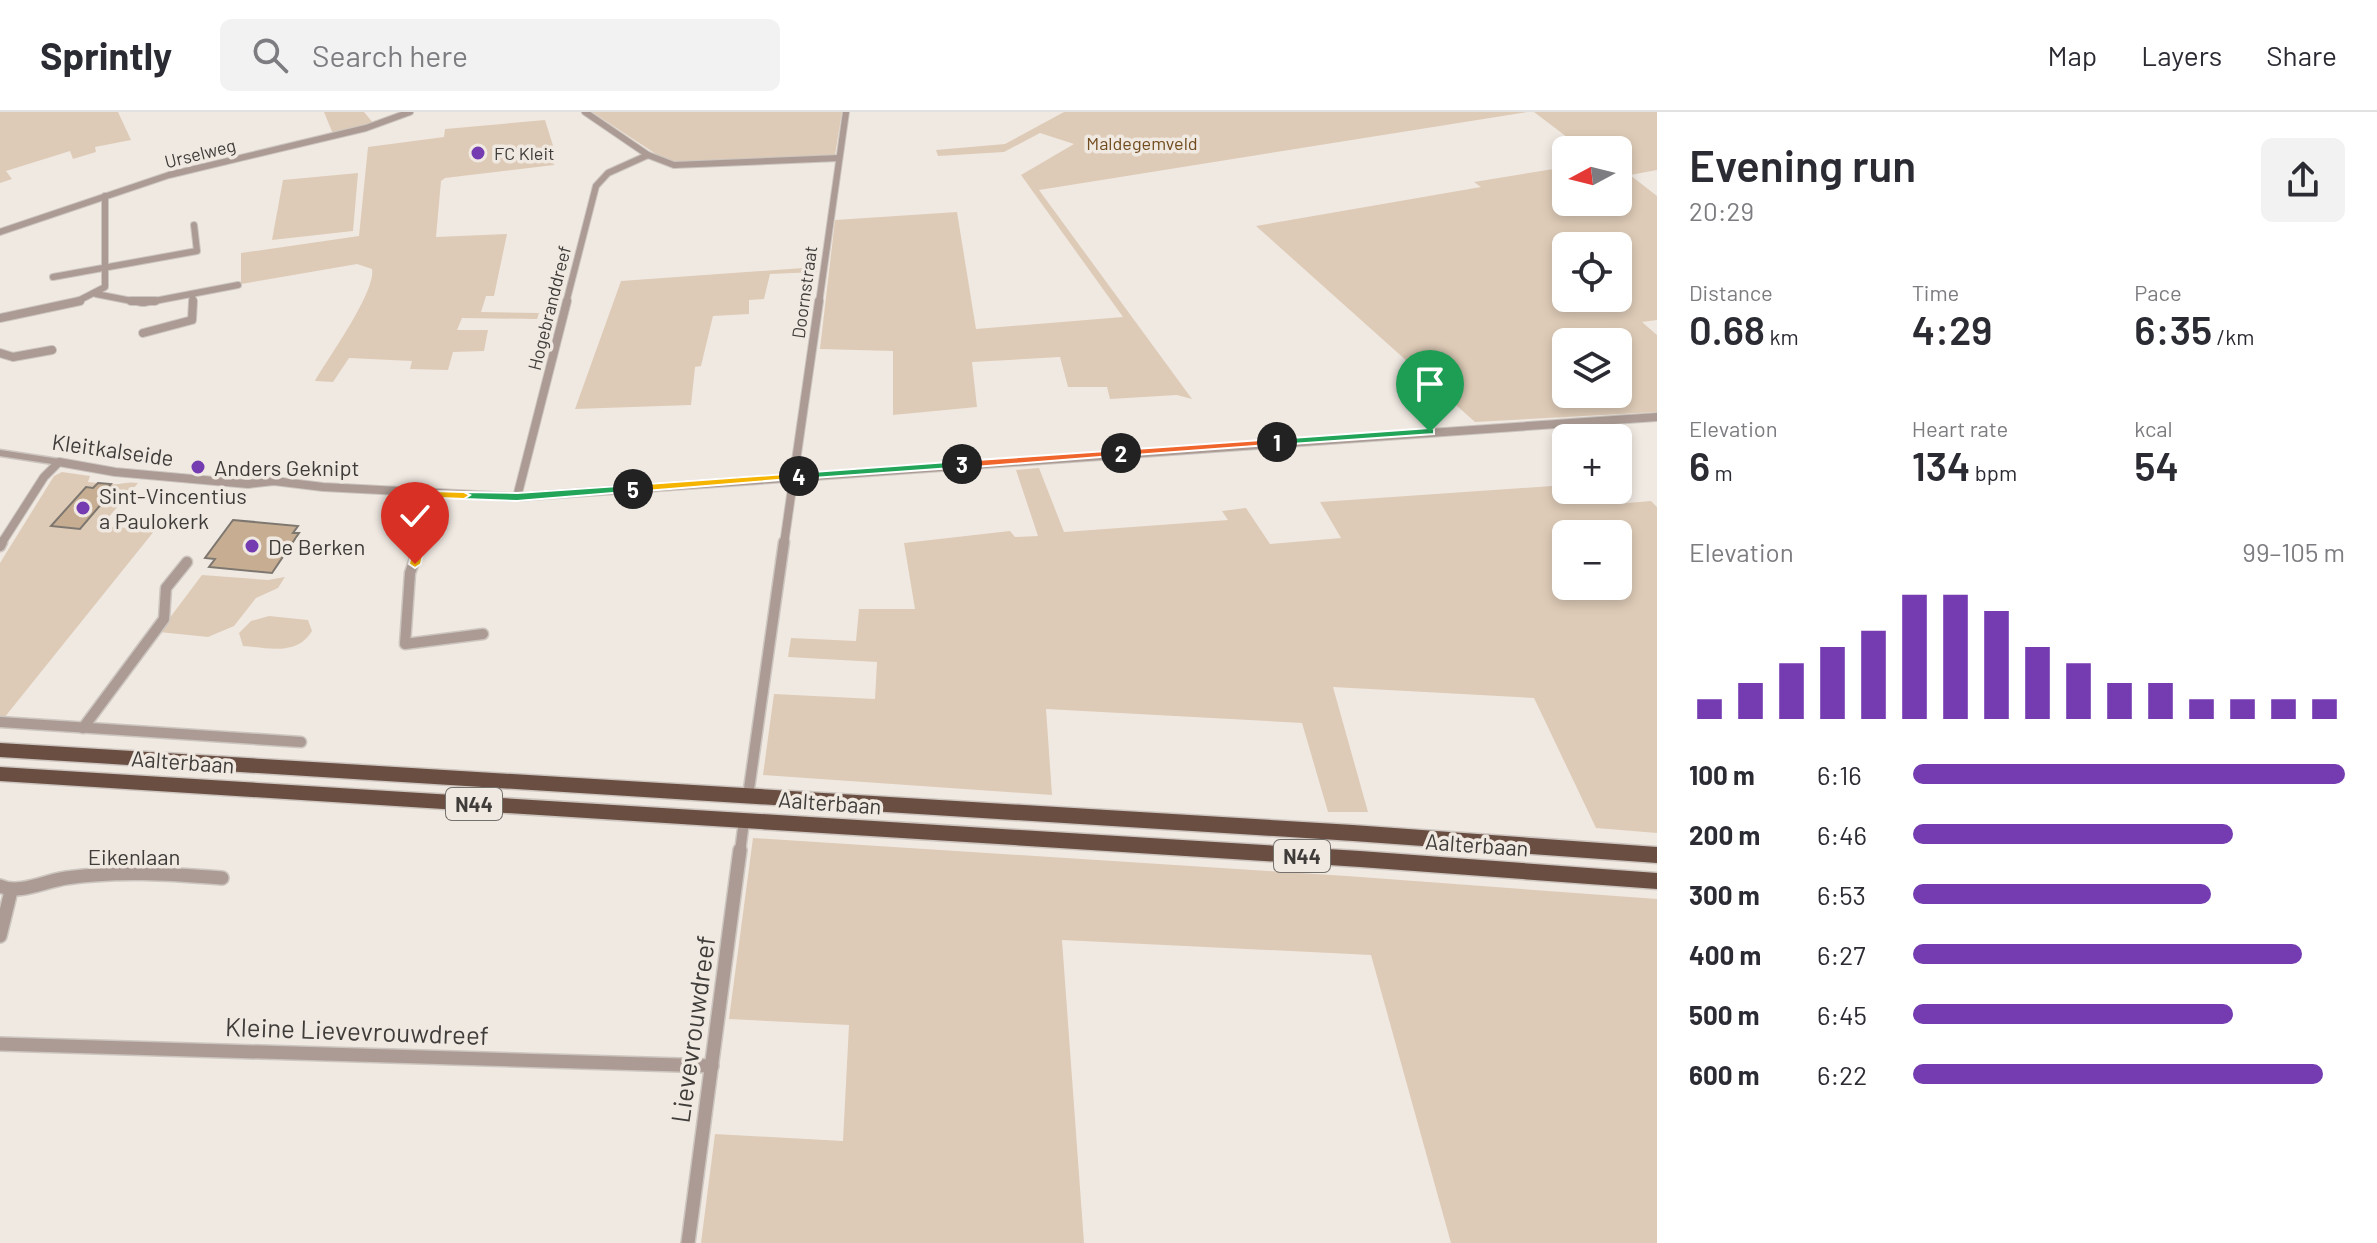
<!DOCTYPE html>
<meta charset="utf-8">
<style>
body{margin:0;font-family:Barlow,sans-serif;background:#f2f2f3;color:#2b2b33;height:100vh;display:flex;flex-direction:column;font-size:30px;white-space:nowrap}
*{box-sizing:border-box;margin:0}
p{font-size:26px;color:#7c7c81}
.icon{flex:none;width:44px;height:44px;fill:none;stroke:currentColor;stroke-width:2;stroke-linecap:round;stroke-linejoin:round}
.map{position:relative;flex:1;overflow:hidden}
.sheet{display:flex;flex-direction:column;background:#fff;width:720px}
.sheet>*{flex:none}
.needle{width:52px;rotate:263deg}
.controls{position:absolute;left:1552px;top:24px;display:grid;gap:16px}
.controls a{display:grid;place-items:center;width:80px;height:80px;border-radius:12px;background:#fff;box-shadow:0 4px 12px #0003;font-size:40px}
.pin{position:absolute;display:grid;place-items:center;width:68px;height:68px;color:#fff;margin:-82px -34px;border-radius:50% 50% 50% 0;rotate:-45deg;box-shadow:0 0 8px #0007}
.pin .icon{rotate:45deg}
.km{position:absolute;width:40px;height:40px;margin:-20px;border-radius:50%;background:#222;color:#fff;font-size:22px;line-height:40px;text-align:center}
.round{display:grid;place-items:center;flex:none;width:84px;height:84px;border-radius:12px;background:#f2f2f3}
.headline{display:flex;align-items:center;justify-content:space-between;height:136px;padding:0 32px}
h1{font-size:44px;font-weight:600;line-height:60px}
.stats{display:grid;grid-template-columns:repeat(3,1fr);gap:12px;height:136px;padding:8px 32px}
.stats div{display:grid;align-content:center}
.stats b{font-size:40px;font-weight:600}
.stats small{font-size:22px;font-weight:400}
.stats p{font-size:22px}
.chart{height:224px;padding:16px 32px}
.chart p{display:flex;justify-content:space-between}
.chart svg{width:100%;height:144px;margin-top:8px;stroke:#753bb1;stroke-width:6}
ul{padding:0 32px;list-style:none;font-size:26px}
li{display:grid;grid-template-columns:128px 96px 1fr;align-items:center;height:60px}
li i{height:20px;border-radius:10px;background:#753bb1}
header{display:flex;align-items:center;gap:48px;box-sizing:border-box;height:112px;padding:0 40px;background:#fff;border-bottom:2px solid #e1e1e2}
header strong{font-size:38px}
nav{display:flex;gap:44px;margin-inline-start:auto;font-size:28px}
.search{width:560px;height:72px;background:#f2f2f3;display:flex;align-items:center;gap:20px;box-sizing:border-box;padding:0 28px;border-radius:12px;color:#7c7c81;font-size:30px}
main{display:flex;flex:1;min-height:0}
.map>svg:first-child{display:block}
.green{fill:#decbb7;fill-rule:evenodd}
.building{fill:#c7ae92;stroke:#7d7770;stroke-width:2}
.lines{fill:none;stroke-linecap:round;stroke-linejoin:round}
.minor-far3-casing{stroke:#cdc6c0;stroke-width:8}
.minor-far2-casing{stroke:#cdc6c0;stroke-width:10}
.minor-far1-casing{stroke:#cdc6c0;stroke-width:13}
.minor-casing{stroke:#cdc6c0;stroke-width:16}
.tertiary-casing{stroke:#cdc6c0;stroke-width:3}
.trunk-casing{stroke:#cdc6c0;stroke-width:3}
.minor-far3{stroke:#ab9b94;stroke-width:6}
.minor-far2{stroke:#ab9b94;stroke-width:8}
.minor-far1{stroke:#ab9b94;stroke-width:10}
.minor{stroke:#ab9b94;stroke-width:13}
.tertiary{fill:#ab9b94;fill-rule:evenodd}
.trunk{fill:#6b4e42;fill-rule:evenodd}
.split-1{fill:#22a559;stroke:#fff;stroke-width:2}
.split-2{fill:#f0652b;stroke:#fff;stroke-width:2}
.split-3{fill:#f0652b;stroke:#fff;stroke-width:2}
.split-4{fill:#22a559;stroke:#fff;stroke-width:2}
.split-5{fill:#f5b400;stroke:#fff;stroke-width:2}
.split-6{fill:#22a559;stroke:#fff;stroke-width:2}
.split-7{fill:#f5b400;stroke:#fff;stroke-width:2}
.poi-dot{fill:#753bb1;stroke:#f0e9e2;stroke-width:3}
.labels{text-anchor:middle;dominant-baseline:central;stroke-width:7;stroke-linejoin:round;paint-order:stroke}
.far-park-label{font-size:18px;fill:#714c1f;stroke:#f0e9e2}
.far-street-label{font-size:18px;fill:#3f3c39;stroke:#f0e9e2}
.far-poi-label{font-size:18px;fill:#3f3c39;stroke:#f0e9e2;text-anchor:start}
.shield{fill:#f0e9e2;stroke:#74706c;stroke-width:2}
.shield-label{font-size:20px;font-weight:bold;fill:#3f3c39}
.street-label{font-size:22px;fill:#3f3c39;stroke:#f0e9e2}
.poi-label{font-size:22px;fill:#3f3c39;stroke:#f0e9e2;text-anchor:start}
.near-street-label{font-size:26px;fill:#3f3c39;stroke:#f0e9e2}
</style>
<header>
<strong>Sprintly</strong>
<div class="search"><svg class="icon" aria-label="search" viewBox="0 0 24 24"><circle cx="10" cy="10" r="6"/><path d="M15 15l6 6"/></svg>Search here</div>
<nav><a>Map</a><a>Layers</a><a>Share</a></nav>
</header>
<main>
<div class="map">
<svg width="1657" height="1131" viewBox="0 0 1657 1131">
<rect width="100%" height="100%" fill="#f0e9e2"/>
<!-- green -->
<g class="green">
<path d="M0 0H118L131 28 95 35 96 40 73 47 70 39 6 59 12 67 0 71Z"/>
<path d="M324 0H364L374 12 333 22Z"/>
<path d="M592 0H842L835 43 679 52 662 46Z"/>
<path d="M1064 0H1527L1039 78 1192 287 1177 283 1110 287 1107 275H1068L1060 245 972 250 977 295 893 303V239L820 237 835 108 957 100 976 217 1123 205 1021 63 1074 32 1040 21 1004 40 938 44 936 38 1005 32Z"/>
<path d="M1534 0H1657V58L1630 63 1657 84V208L1642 210 1657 223V300L1475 310 1256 114 1481 75 1474 70 1566 55V90H1618V38H1584ZM1566 134H1618V186H1566ZM1618 230V282H1566V230Z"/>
<path d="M545 8 555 40 554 53 445 66 441 69 436 125 507 122 494 184H486L481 200 539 201 537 207 462 206 457 218H488L484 239 453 240 448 258 410 257 412 249 349 246 333 270 315 269C328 246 376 180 372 157L357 152 241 172V141L359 124 368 35 444 25 445 17Z"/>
<path d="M358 61 353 119 272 128 283 68Z"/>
<path d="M817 155V160L770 162 764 187 749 188V202L713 204 701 254 695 255 691 293 575 297 621 169Z"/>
<path d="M1039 356 1064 420 1228 408 1222 399 1246 396 1270 432 1341 426 1320 390 1566 373V378H1603L1617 392 1651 389 1657 395V721L1596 716 1534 586 1333 575 1368 700H1328L1302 611 1046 597 1052 683 763 663 774 582 875 587 877 550 788 545 791 526 856 529 859 497H915L904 431 1010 419 1015 425 1038 424 1016 358ZM1566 422H1618V474H1566Z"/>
<path d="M62 360 90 364 88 370 98 371 93 376 86 375 52 414 79 417 113 378 107 377 111 372C121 373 128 369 138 371L101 414 155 418 4 606H0V451L54 364Z"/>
<path d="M202 463 268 468 285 465 278 476 256 486 234 514 208 525 159 520Z"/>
<path d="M269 504 308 508 312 519C297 544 268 536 243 534L239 521 251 509Z"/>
<path d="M753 726 1347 764 1657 787V1131H1451L1371 843 1062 828 1084 1131H701L715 1022 843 1029 849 913 729 907Z"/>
</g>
<!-- building -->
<g class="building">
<path d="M98 371 111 372 107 377H114L80 417 51 414 86 375 93 376Z"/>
<path d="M233 408 298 414 293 421H299L272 461 209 455 215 447 205 446Z"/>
</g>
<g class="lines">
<defs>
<g id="minor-far3">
<path d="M585 0 648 43 674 53 839 46"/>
<path d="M0 120 169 63 366 16 410 0"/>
<path d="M53 165 197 139 194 113"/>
<path d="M96 182 142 191"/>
<path d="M192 182 193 191"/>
<path d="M74 191 105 175V84"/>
<path d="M144 191 238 173"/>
<path d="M566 191 596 74 608 61 648 43"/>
<path d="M819 191 846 0"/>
</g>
<g id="minor-far2">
<path d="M131 189H155"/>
<path d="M0 206 80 189"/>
<path d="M143 221 192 208 193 189"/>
<path d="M0 241 13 245 52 238"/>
<path d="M517 385 567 189"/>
<path d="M1 432 44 365 59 350 115 360 248 372 274 369 323 375 517 385 1657 305"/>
<path d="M421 432 425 404 437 382"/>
<path d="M784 432 819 189"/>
</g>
<g id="minor-far1">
<path d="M421 430 410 461 405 532 483 522"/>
<path d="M0 434 2 430"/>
<path d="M0 610 301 630"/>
<path d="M83 616 164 507 166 476 187 450"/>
<path d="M748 684 784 430"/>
<path d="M740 740 744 709"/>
</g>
<g id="minor">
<path d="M0 774C19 783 45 769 66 766 118 758 170 762 222 766"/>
<path d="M0 824 11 779"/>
<path d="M0 932 712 954"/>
<path d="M688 1131 740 738"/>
</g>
<path id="tertiary" d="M0 338 59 347 64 350 59 353 0 344Z"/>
<g id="trunk">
<path d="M0 631 1353 713 1657 735V751L1353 729 0 645Z"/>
<path d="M0 655 1360 739 1657 761V777L1360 755 0 669Z"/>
</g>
</defs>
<!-- minor-far3 casing -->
<use href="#minor-far3" class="minor-far3-casing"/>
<!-- minor-far2 casing -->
<use href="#minor-far2" class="minor-far2-casing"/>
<!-- minor-far1 casing -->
<use href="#minor-far1" class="minor-far1-casing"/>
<!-- minor casing -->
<use href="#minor" class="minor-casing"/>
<!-- tertiary casing -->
<use href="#tertiary" class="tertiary-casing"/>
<!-- trunk casing -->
<use href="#trunk" class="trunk-casing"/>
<!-- minor-far3 -->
<use href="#minor-far3" class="minor-far3"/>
<!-- minor-far2 -->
<use href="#minor-far2" class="minor-far2"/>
<!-- minor-far1 -->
<use href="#minor-far1" class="minor-far1"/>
<!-- minor -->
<use href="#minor" class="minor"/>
<!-- tertiary -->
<use href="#tertiary" class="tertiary"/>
<!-- trunk -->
<use href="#trunk" class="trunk"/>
</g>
<!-- split-1 -->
<path class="split-1" d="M1430 316 1434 317V322L1277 333 1272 330 1277 327Z"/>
<!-- split-2 -->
<path class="split-2" d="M1277 327 1283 330 1281 332 1121 344 1116 341 1121 338Z"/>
<!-- split-3 -->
<path class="split-3" d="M1121 338 1125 339V343L962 356 957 352 962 349Z"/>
<!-- split-4 -->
<path class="split-4" d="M962 349 966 350V355L799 367 794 364 799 361Z"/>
<!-- split-5 -->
<path class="split-5" d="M799 361 803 362V366L633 380 627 377 633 373Z"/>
<!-- split-6 -->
<path class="split-6" d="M633 373 637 374V379L517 389 464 387 459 383 464 380 517 381Z"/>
<!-- split-7 -->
<path class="split-7" d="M433 379 464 380 470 383 464 387 441 386 431 404 421 452 415 456 409 452 420 404Z"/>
<!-- markers -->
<g class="poi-dot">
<circle cx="478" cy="41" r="8"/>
<circle cx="198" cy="355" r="8"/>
<circle cx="83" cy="396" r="8"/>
<circle cx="252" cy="434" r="8"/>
</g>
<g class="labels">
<!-- far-park labels -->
<g class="far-park-label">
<text x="1142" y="31">Maldegemveld</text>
</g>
<!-- far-street labels -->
<g class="far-street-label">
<text transform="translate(200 41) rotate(-14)">Urselweg</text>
<text transform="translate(804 180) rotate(-82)">Doornstraat</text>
<text transform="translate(549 196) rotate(-76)">Hogebranddreef</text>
</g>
<!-- far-poi labels -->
<g class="far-poi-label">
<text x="494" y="41">FC Kleit</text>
</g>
<!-- shield labels -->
<g class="shield">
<rect x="446" y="676" width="56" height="32" rx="6"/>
<rect x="1274" y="728" width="56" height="32" rx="6"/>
</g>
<g class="shield-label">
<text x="474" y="692">N44</text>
<text x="1302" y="744">N44</text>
</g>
<!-- street labels -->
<g class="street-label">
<text transform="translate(113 337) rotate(8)">Kleitkalseide</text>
<text transform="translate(183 649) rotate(4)">Aalterbaan</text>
<text transform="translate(830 690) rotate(4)">Aalterbaan</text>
<text transform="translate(1477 732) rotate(4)">Aalterbaan</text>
<text x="134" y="744">Eikenlaan</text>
</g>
<!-- poi labels -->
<g class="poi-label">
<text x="214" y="355">Anders Geknipt</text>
<text x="99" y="383">Sint-Vincentius<tspan x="99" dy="25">a Paulokerk</tspan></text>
<text x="268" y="434">De Berken</text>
</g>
<!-- near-street labels -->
<g class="near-street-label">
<text transform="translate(692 917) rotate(-82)">Lievevrouwdreef</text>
<text transform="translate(357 918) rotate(2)">Kleine Lievevrouwdreef</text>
</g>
</g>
</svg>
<div class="controls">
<a><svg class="needle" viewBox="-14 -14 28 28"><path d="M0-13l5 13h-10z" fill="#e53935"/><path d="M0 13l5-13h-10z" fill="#7c7c81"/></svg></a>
<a><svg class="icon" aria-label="locate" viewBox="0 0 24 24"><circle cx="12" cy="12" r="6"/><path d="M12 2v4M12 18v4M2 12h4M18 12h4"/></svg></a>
<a><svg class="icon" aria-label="layers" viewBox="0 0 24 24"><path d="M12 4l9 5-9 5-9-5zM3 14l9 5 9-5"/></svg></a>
<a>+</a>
<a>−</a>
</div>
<div class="pin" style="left:1430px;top:320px;background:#1e9e55"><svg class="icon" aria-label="arrive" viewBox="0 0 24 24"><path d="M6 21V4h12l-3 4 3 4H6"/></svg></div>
<div class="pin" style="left:415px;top:452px;background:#d93025"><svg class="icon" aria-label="check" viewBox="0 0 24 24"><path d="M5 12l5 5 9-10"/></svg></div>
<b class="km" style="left:1277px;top:330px">1</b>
<b class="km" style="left:1121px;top:341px">2</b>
<b class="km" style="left:962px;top:352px">3</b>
<b class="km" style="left:799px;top:364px">4</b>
<b class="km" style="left:633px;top:377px">5</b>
</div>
<section class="sheet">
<div class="headline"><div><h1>Evening run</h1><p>20:29</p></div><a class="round"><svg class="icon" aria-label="share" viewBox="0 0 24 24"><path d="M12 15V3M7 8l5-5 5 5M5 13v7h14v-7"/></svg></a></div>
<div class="stats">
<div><p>Distance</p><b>0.68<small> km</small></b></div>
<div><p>Time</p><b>4:29</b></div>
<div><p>Pace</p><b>6:35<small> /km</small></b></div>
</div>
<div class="stats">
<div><p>Elevation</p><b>6<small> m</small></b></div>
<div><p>Heart rate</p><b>134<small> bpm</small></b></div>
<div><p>kcal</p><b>54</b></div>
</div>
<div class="chart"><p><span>Elevation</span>99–105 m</p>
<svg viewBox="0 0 160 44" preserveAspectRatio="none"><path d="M5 44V38M15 44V33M25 44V27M35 44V22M45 44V17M55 44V6M65 44V6M75 44V11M85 44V22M95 44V27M105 44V33M115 44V33M125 44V38M135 44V38M145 44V38M155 44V38"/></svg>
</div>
<ul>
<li><b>100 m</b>6:16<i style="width:100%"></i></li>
<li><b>200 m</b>6:46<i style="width:74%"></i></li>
<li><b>300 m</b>6:53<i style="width:69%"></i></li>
<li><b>400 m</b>6:27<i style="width:90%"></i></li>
<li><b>500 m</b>6:45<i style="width:74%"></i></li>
<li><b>600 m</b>6:22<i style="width:95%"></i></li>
</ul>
</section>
</main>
